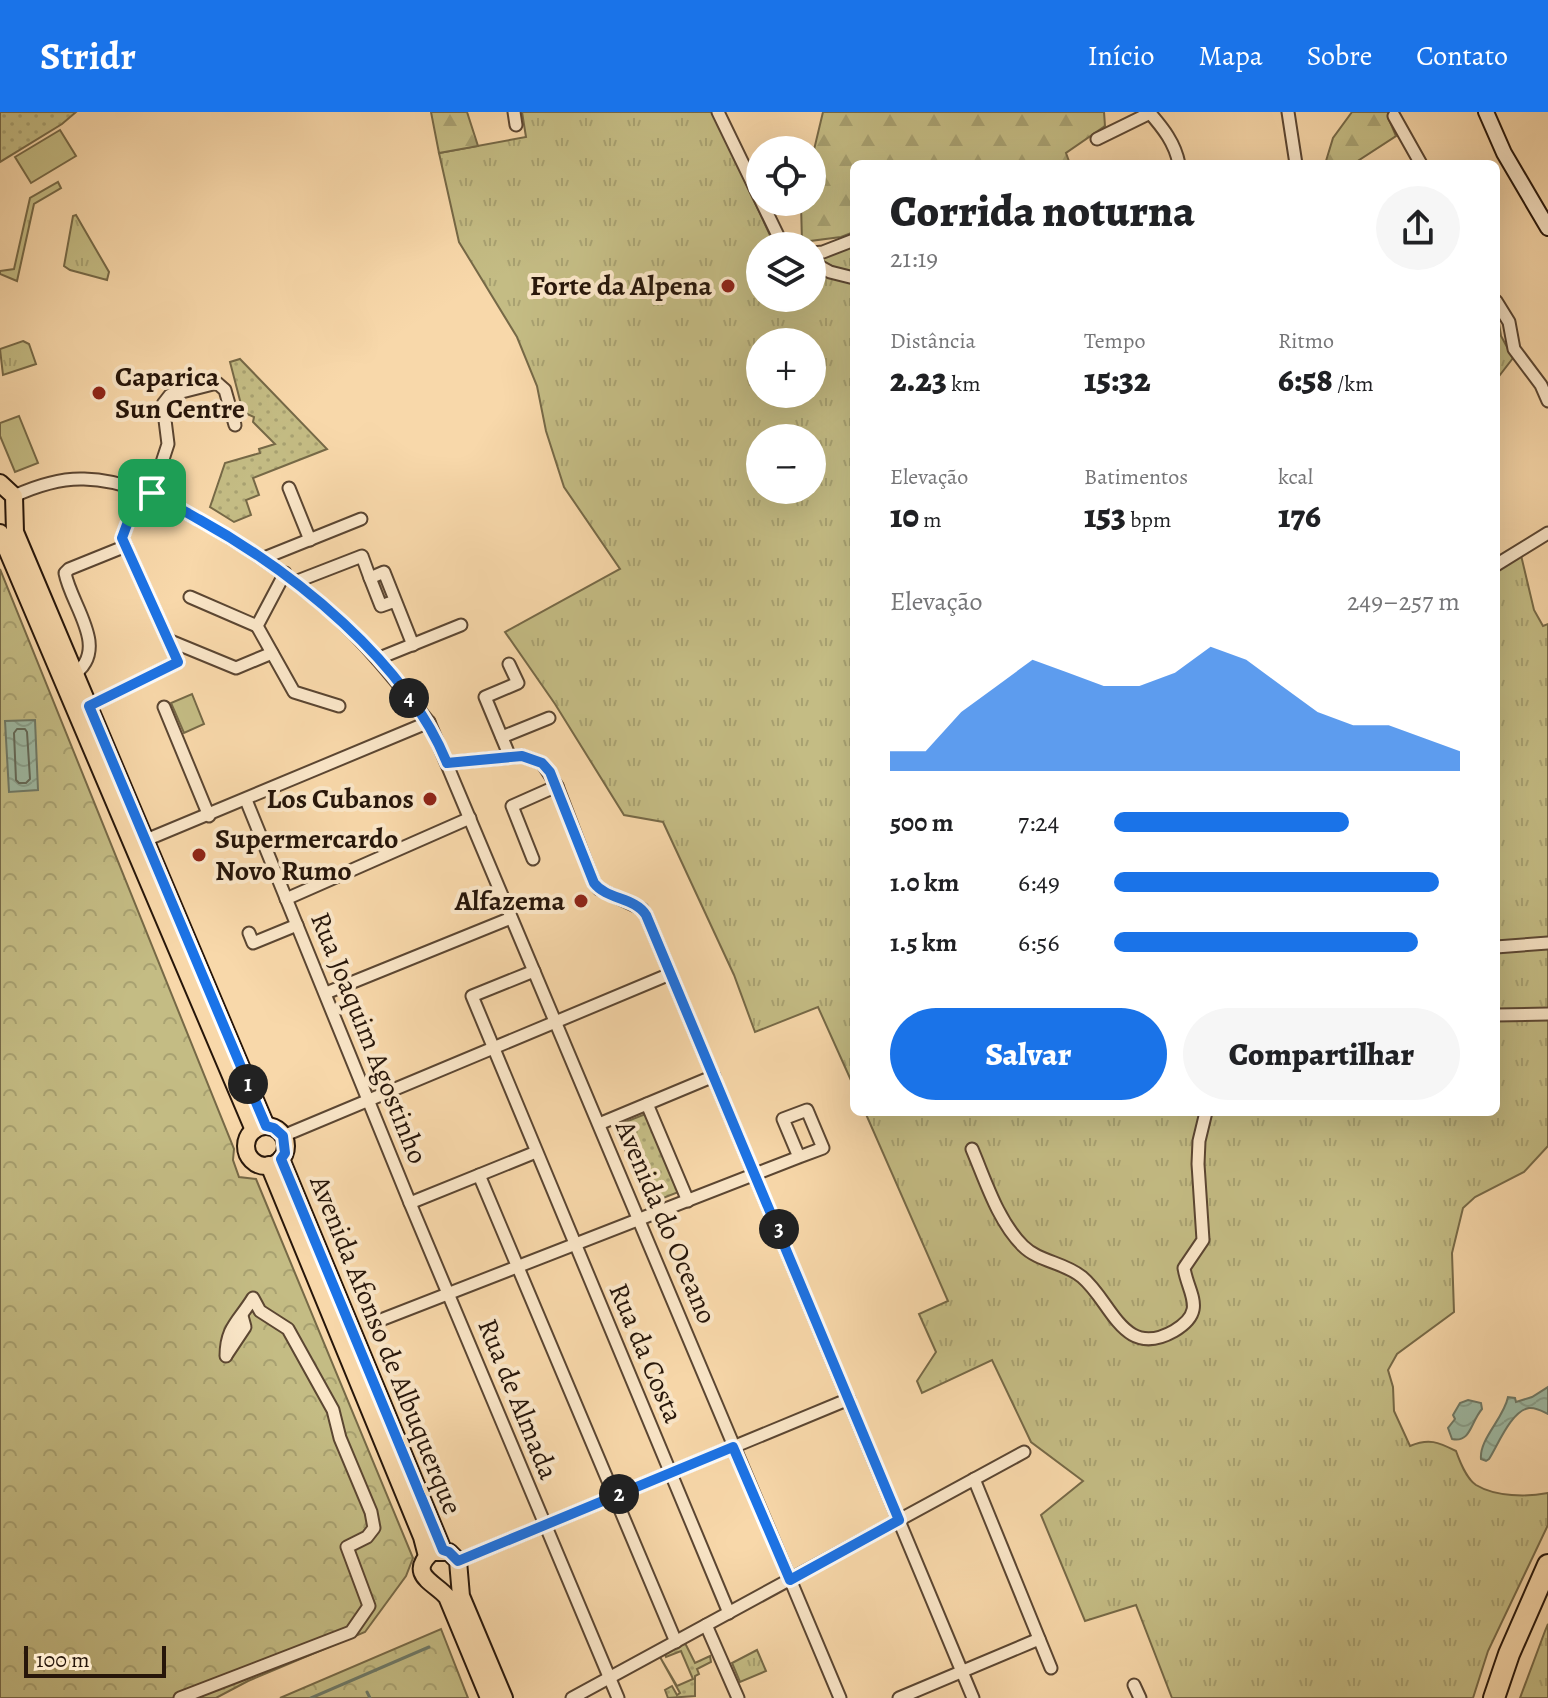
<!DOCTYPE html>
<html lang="pt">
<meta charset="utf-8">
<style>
body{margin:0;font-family:Alegreya,serif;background:#f6f6f6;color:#202124;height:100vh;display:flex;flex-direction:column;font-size:30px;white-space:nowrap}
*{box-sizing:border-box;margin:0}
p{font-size:26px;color:#757577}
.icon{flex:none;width:44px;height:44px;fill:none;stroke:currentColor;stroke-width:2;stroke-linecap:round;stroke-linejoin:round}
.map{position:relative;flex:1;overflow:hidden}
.sheet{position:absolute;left:850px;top:48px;width:650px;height:956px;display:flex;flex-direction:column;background:#fff;border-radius:12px;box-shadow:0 8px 32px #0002}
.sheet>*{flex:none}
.fabs{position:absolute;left:746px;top:24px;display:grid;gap:16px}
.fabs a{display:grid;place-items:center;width:80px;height:80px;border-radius:50%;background:#fff;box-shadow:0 8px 32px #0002;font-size:40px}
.scale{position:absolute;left:24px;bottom:20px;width:142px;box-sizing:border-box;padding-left:8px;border:4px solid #27160a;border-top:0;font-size:22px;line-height:28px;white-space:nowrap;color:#27160a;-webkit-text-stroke:6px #fae6c8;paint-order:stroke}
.pin{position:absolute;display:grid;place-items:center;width:68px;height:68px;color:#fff;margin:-34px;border-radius:16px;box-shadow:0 4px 12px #0006}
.km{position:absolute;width:40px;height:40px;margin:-20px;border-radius:50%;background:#222;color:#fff;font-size:22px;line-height:40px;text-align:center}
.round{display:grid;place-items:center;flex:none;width:84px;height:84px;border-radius:42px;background:#f6f6f6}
.headline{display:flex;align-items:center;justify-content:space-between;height:136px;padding:0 40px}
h1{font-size:44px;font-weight:800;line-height:60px}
.stats{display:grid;grid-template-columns:repeat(3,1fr);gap:12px;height:136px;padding:8px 40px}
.stats div{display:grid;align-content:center}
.stats b{font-size:34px;font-weight:800}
.stats small{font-size:22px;font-weight:400}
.stats p{font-size:22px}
.chart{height:224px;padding:16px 40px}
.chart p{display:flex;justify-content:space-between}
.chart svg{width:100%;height:144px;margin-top:8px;fill:#1a73e8;opacity:.7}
.primary-button{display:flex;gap:16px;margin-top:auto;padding:16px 40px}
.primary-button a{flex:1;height:92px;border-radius:48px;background:#1a73e8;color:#fff;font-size:32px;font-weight:800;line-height:92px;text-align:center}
.primary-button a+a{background:#f6f6f6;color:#202124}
ul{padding:0 40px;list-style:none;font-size:26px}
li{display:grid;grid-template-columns:128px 96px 1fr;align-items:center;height:60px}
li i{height:20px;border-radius:10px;background:#1a73e8}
header{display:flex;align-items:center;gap:48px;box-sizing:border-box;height:112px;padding:0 40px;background:#1a73e8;color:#fff}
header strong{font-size:38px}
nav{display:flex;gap:44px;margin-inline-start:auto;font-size:28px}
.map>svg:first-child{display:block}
.grass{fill:url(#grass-tufts);stroke:#766947;stroke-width:2;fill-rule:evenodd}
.forest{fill:url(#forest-firs);stroke:#766947;stroke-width:2}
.park{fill:url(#park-crowns);stroke:#766947;stroke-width:2}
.garden{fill:url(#garden-dots);stroke:#766947;stroke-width:2}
.pitch{fill:#c4bc84;stroke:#766947;stroke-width:2}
.water{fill:url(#water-waves);stroke:#6e7967;stroke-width:2}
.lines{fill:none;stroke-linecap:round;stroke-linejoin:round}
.shore{stroke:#626858;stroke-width:2}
.stream{stroke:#6e7967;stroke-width:3}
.street-casing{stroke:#5b4632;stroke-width:15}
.secondary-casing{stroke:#27160a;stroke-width:18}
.primary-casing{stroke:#27160a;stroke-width:20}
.highway-casing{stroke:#27160a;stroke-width:24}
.street{stroke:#fae6c8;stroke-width:11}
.secondary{stroke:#fae6c8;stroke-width:14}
.primary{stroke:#f8d8aa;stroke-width:16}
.highway{stroke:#f8d8aa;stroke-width:20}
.route-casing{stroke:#fff;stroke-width:16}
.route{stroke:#1a73e8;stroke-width:10}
.poi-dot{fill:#8f2418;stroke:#fae6c8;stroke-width:3}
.labels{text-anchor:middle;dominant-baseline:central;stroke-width:8;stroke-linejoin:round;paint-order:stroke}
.poi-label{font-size:28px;font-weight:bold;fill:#27160a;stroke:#fae6c8;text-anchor:end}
.street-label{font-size:28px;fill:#27160a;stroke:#fae6c8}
</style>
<header>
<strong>Stridr</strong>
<nav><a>Início</a><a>Mapa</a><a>Sobre</a><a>Contato</a></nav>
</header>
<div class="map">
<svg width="1548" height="1586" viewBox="0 0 1548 1586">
<defs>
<pattern id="grass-tufts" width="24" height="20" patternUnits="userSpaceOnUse" patternTransform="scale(2)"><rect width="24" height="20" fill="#c4bc84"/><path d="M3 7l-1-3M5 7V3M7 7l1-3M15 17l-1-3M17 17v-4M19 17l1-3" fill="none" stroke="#a8a171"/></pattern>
<pattern id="forest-firs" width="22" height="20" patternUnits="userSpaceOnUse" patternTransform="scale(2)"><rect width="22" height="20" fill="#c4bc84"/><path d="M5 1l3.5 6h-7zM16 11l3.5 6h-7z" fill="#a8a171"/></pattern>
<pattern id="park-crowns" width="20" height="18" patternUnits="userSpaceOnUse" patternTransform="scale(2)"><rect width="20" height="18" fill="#c4bc84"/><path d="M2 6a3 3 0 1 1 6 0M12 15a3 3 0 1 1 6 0" fill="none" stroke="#a8a171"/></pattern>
<pattern id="garden-dots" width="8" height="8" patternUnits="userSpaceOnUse" patternTransform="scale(2)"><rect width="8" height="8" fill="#c4bc84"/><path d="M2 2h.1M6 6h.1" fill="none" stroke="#a8a171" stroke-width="1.8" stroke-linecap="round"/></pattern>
<pattern id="water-waves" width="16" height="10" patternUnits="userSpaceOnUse" patternTransform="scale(2)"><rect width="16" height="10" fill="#9ebba5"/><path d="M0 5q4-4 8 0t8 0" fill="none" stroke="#88a08d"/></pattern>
</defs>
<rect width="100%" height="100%" fill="#f8d8aa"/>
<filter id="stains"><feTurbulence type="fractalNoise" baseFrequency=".0025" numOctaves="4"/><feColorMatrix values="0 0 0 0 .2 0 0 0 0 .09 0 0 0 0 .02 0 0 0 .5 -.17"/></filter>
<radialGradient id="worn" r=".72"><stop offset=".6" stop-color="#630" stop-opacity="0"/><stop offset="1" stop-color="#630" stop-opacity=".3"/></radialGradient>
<!-- grass -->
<g class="grass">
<path d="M522 0H713L775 134H760V186H812V155L854 169V975L818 895 755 920 734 863 663 710 624 703 555 592 505 520 620 457 564 375 546 319 537 274 517 225 459 130 439 41 526 25ZM760 230H812V282H760ZM760 326H812V378H760Z"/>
<path d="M58 70 61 76 34 92 17 169 0 162V159L14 157 30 86Z"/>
<path d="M76 103 109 160 107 168 70 158 64 154 73 104Z"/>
<path d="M854 134V162L815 148 816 144Z"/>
<path d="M1496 204 1498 205 1501 224 1513 246 1496 268Z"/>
<path d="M23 229 29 232 36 252 3 263 0 237Z"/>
<path d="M1520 439 1534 498 1543 514 1548 512V1034L1524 1060 1475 1085 1463 1096 1452 1141 1454 1200 1397 1242 1388 1258 1393 1275 1394 1299 1410 1334C1429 1326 1438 1330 1456 1339 1460 1350 1466 1366 1476 1373 1496 1385 1527 1385 1548 1381V1413L1488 1539 1473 1586H1172L1136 1493 1085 1509 1041 1403 1083 1369 1031 1330 992 1248 922 1281 917 1269 936 1240 919 1202 948 1189 865 1000H1496V459Z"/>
<path d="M1548 1512V1586H1520L1545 1519Z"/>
<path d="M757 1538 766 1559 740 1570 732 1551Z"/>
</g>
<!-- forest -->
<g class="forest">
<path d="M431 0H467L478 34 439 41Z"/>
<path d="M823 0H1104L1105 14 1066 41 1070 52H854V120L841 125 802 130 801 92 812 90V46Z"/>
<path d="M1352 0H1395L1388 5 1396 24 1353 52H1323L1326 49 1333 26Z"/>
</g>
<!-- park -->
<g class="park">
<path d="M0 457 234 1037 233 1048 239 1065 256 1067 413 1446 406 1464 365 1520 248 1569 216 1586H0Z"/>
<path d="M441 1517 468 1586H280Z"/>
</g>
<!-- garden -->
<g class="garden">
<path d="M0 0H76L62 12 0 50Z"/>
<path d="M240 247 327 337 253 366 259 383 246 388 251 403 234 410 210 395 225 351 260 341 259 337 275 332 253 310 254 305 243 300 230 250Z"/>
<path d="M648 1001 681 1079 648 1092 615 1014Z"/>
<path d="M685 1531 695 1551 710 1544 711 1550 697 1557 699 1562 695 1564V1584L668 1586 665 1578 672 1574 677 1583 680 1581 660 1545 677 1574 693 1567 681 1539 666 1545 665 1542Z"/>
</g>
<!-- pitch -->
<g class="pitch">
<path d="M60 18 76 44 31 71 15 45Z"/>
<path d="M19 304 38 351 15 360 0 324V311Z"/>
<path d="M192 582 204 612 184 621 171 591Z"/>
</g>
<!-- water -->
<g class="water">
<path d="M35 608 38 678 9 680 5 609Z"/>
<path d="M1548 1275V1302C1542 1299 1536 1295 1529 1296 1511 1299 1498 1333 1489 1347L1486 1349 1481 1347C1479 1327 1504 1306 1508 1285L1515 1286 1516 1290 1532 1285Z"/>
<path d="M1468 1288 1481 1291 1482 1297C1470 1311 1471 1331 1452 1327L1448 1316 1455 1307 1453 1303 1460 1291Z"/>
</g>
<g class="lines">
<!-- shore -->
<path class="shore" d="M17 617H25L27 620 30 667 26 671H19L16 668 14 621Z"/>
<!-- stream -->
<g class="stream">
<path d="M367 1580 370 1586"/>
<path d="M311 1586 429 1535"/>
</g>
<defs>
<g id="street">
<path d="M514 0 516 13"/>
<path d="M718 0 783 134"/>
<path d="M1149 0C1163 16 1175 31 1179 52"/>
<path d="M1288 0 1296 52"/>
<path d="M1394 4 1421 52"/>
<path d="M1097 27 1150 1"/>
<path d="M812 141 823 140 854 128"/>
<path d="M812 150 830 160 854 166"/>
<path d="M1496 189 1509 210 1514 237 1541 273 1548 289"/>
<path d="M289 376 310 428"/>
<path d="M152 381 168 332 163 292 170 283 217 271 225 278 235 313"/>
<path d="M14 384C36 374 59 366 84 367 127 368 161 387 198 407 246 434 291 464 332 501 368 533 399 573 429 610L840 1586"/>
<path d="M264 446 361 407"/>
<path d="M1496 453 1548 421"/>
<path d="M285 461 257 514 294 580 339 594"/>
<path d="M295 470 362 444 370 466"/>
<path d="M190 485 257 514"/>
<path d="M395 489 381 494 370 466 384 460 413 533"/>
<path d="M168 528 236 556 272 541"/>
<path d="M377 547 461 513"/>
<path d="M509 552 518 571 485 585 510 645"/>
<path d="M76 561C109 535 71 493 65 461L69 457 126 434"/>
<path d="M89 594 178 550 122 426 140 377"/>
<path d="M164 595 209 704"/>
<path d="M502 625 549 606"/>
<path d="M447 651 522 644 542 651 557 674 594 771 599 777 642 797 646 803 973 1586"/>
<path d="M246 688 410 1091 618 1586"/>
<path d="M146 728 429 610"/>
<path d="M533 747 512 694 557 674"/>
<path d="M286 787 470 706"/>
<path d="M249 821 253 831 297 813"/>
<path d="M1496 835 1548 831"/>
<path d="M534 859 472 884 729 1501"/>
<path d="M326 881 511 806"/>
<path d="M1496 903 1548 902"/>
<path d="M647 992 688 1089"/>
<path d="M599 1012 714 964"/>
<path d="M283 1024 670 862"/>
<path d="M972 1037C986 1070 998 1109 1023 1134 1039 1150 1064 1150 1082 1165 1112 1190 1123 1248 1174 1219 1208 1199 1188 1182 1184 1156L1203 1128 1198 1052 1199 1029 1206 1000"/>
<path d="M479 1063 676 1530"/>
<path d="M410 1091 536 1040"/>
<path d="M373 1211 799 1045 823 1036 807 998 783 1007 799 1045"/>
<path d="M227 1242 245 1215 242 1204"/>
<path d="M974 1367 1051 1556"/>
<path d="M458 1449 849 1287"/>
<path d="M706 1513 738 1586"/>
<path d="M1134 1573 1140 1586"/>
<path d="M180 1586 351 1520 369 1494 347 1435 367 1425 374 1416 371 1400 340 1326 333 1298 288 1217 260 1199 253 1186C239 1209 226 1215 226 1244"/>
<path d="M572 1586 1024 1340"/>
<path d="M899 1586 1039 1527"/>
</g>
<path id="secondary" d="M1486 0 1504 41 1548 116"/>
<g id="primary">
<path d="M0 371 14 384 15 420 266 1014"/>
<path d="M0 421 254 1018"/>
<circle cx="266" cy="1034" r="20"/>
<path d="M281 1047 443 1438"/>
<path d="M269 1053 422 1425 427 1444"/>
<path d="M489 1586 447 1485C436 1471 406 1463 432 1440H449L458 1449 461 1484 504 1586"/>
</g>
<path id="highway" d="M1494 1586 1509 1542 1548 1453"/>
</defs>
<!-- street casing -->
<use href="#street" class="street-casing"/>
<!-- secondary casing -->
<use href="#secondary" class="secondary-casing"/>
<!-- primary casing -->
<use href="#primary" class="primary-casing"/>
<!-- highway casing -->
<use href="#highway" class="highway-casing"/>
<!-- street -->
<use href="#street" class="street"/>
<!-- secondary -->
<use href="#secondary" class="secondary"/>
<!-- primary -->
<use href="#primary" class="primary"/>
<!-- highway -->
<use href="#highway" class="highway"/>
</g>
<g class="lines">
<defs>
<path id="route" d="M140 377C161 385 180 397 200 408 294 460 406 550 447 651L522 644 542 651 550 660 594 771C607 788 635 785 646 803L899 1408 790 1468 733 1335 458 1449 449 1440 443 1438 281 1047 285 1041 283 1024 274 1016 266 1014 89 594 178 550 122 426Z"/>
</defs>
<!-- route casing -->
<use href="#route" class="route-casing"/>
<!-- route -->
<use href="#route" class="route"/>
</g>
<!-- markers -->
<g class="poi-dot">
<circle cx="728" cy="174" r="8"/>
<circle cx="99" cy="281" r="8"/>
<circle cx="430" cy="687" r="8"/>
<circle cx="199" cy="743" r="8"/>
<circle cx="581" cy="789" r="8"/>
</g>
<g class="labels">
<!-- poi labels -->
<g class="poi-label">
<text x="712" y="174">Forte da Alpena</text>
<text x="115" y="265" text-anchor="start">Caparica<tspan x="115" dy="32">Sun Centre</tspan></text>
<text x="414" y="687">Los Cubanos</text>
<text x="215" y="727" text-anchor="start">Supermercardo<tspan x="215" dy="32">Novo Rumo</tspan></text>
<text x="565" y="789">Alfazema</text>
</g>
<!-- street labels -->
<g class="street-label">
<text transform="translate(369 926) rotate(68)">Rua Joaquim Agostinho</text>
<text transform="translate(666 1110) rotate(67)">Avenida do Oceano</text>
<text transform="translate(386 1233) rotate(68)">Avenida Afonso de Albuquerque</text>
<text transform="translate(646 1241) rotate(67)">Rua da Costa</text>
<text transform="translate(518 1287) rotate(68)">Rua de Almada</text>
</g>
</g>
<rect width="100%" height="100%" filter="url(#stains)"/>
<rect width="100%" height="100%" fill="url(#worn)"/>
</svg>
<div class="fabs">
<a><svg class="icon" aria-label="locate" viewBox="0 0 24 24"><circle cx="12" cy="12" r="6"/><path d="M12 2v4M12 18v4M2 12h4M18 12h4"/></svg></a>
<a><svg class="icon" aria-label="layers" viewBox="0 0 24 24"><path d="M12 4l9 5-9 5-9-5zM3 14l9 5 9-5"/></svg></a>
<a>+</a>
<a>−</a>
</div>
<div class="scale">100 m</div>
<div class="pin" style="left:152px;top:381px;background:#1e9e55"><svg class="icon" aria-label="arrive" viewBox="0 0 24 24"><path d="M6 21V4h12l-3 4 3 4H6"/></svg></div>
<b class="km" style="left:248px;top:972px">1</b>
<b class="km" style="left:619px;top:1382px">2</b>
<b class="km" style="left:779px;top:1117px">3</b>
<b class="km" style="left:409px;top:586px">4</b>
<section class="sheet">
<div class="headline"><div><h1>Corrida noturna</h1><p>21:19</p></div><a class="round"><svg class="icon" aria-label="share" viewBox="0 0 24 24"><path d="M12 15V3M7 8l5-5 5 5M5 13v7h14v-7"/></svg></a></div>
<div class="stats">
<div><p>Distância</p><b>2.23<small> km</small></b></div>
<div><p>Tempo</p><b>15:32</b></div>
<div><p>Ritmo</p><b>6:58<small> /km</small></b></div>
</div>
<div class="stats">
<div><p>Elevação</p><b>10<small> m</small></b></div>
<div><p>Batimentos</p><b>153<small> bpm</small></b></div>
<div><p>kcal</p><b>176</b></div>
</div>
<div class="chart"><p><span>Elevação</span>249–257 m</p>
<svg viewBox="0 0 160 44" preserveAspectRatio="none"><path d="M0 44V38L10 38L20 26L30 18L40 10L50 14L60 18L70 18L80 14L90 6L100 10L110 18L120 26L130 30L140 30L150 34L160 38V44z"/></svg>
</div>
<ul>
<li><b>500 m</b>7:24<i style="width:68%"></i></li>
<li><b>1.0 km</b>6:49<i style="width:94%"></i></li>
<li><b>1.5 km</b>6:56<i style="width:88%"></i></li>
</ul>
<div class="primary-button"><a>Salvar</a><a>Compartilhar</a></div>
</section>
</div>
